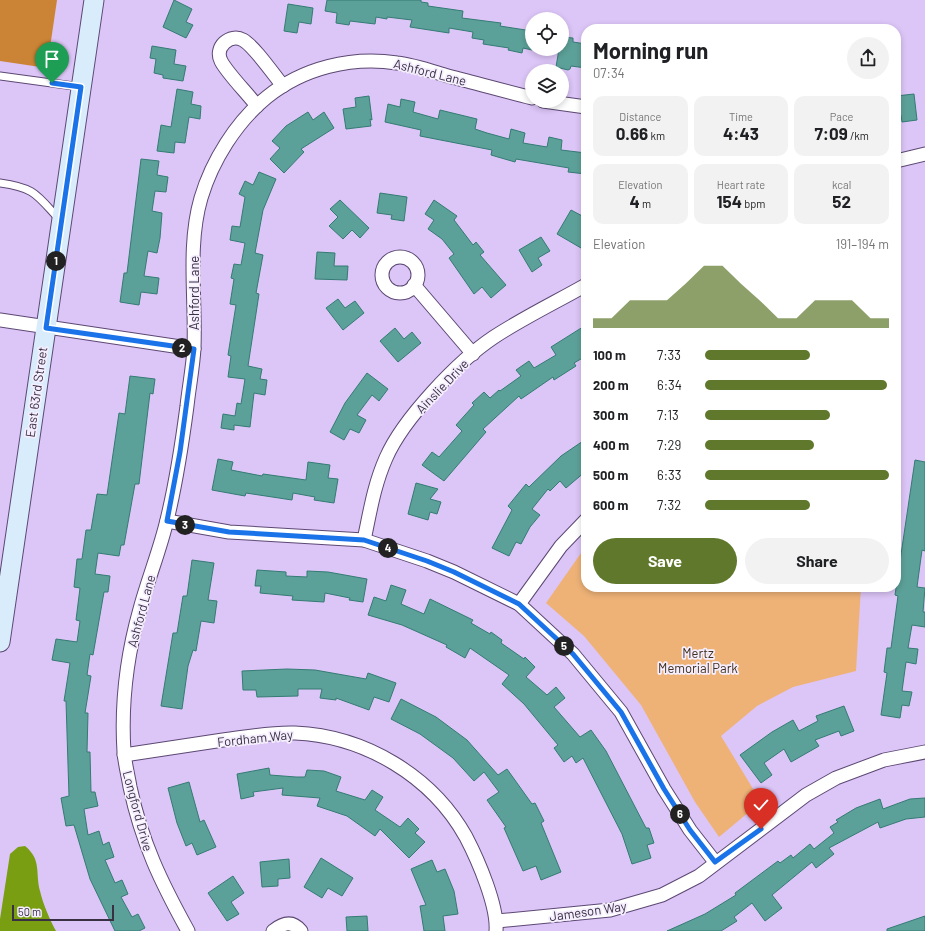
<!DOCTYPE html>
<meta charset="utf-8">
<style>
body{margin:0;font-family:Barlow,sans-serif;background:#f2f2f2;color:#202124;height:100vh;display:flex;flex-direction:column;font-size:15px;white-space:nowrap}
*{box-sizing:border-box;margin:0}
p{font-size:13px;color:#757577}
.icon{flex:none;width:22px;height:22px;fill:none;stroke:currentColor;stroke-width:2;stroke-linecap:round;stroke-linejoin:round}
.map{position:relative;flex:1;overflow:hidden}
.drawer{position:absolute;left:581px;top:24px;width:320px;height:568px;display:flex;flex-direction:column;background:#fff;border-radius:16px;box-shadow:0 2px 6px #0003}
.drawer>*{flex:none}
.controls{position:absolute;left:525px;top:12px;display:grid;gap:8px}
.controls a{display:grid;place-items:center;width:44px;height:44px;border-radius:50%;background:#fff;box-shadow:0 2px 6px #0003;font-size:20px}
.scale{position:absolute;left:12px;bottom:10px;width:102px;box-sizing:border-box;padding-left:4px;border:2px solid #393044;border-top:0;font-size:11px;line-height:14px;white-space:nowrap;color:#393044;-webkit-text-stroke:3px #f5eefe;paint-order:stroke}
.pin{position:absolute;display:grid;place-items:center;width:34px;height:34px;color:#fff;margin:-41px -17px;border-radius:50% 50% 50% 0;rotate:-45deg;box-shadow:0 0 4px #0007}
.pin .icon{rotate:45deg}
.km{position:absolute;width:20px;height:20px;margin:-10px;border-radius:50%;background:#222;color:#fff;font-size:11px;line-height:20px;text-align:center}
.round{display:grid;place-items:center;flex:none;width:42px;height:42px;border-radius:21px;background:#f2f2f2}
.overview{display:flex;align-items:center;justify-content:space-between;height:68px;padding:0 12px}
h1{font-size:22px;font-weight:700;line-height:30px}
.figures{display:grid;grid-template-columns:repeat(3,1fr);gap:6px;height:68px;padding:4px 12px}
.figures div{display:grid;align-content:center;border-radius:10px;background:#f2f2f2;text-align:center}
.figures b{font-size:17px;font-weight:700}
.figures small{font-size:11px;font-weight:400}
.figures p{font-size:11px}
.chart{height:112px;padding:8px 12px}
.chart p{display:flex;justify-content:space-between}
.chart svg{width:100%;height:72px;margin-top:4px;fill:#5f782b;opacity:.7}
.action{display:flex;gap:8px;margin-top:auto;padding:8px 12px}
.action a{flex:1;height:46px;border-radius:24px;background:#5f782b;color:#fff;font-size:16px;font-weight:700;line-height:46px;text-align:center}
.action a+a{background:#f2f2f2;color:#202124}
ul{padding:0 12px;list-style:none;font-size:13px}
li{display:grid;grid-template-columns:64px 48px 1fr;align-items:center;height:30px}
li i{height:10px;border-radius:5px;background:#5f782b}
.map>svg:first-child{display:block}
.green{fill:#eeb277}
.forest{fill:#cb8435}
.water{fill:#799e11}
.building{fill:#5ca199;stroke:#347b73}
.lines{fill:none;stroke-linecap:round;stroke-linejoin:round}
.lane-casing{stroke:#5c4873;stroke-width:9}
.street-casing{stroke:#5c4873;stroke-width:15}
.secondary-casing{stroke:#5c4873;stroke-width:21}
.lane{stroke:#fff;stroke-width:7}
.street{stroke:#fff;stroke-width:13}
.secondary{stroke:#d8ecfc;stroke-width:19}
.route-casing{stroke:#fff;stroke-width:8}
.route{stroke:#1a73e8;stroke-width:5}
.labels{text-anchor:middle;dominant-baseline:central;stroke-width:3.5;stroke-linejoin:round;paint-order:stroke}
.street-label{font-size:13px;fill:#393044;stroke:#f5eefe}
.park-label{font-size:13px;fill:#402f1e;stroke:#f5eefe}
</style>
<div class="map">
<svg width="925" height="931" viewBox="0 0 925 931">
<rect width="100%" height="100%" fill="#dcc5f7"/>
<!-- green -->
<path class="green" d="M586 546V587H861L856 671 793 687 757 706 721 736 761 802 719 837 695 802 641 705 584 636 546 603Z"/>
<!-- forest -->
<path class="forest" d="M0 0H57L47 68 0 61Z"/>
<!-- water -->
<path class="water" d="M25 846C42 860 35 872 40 891 43 904 50 920 56 931H0V919L10 854 18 847Z"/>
<!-- building -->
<g class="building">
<path d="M174 0 192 9 186 22 193 25 186 38 163 27Z"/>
<path d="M327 0H421V2L428 3V6L463 11 462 18 501 23 500 26 532 31V50L523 48 522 53 508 50 509 48 483 44 484 40 472 38 473 32 449 28V33L410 27 412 20 387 17V19L376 17 375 24 350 21 349 25 336 23 337 13 325 11Z"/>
<path d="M288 4 313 8 311 24 299 22 297 33 284 31Z"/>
<path d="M562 37 573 38V42L586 44V68L571 66 570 69 568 70 556 67 559 49H562Z"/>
<path d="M152 46 176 50 174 64 186 66 183 81 163 78V75L154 73 156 59 150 58Z"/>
<path d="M177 89 193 92 191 104 201 106 200 119 189 117 185 143 175 142 174 153 157 151 161 125 171 127Z"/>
<path d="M914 94 917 120 902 122 901 115H896V96Z"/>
<path d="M369 96 372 120 370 119 371 126 346 129 343 109 356 107 355 98Z"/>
<path d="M401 99 415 102 413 112 438 119 440 110 477 119 475 129 487 133 509 139 511 129 525 133 523 143 547 147 549 137 562 140 561 150 586 153V174L568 172 569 168 516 159 515 162 491 155 492 150 420 136 421 130 385 122 388 104 400 107Z"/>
<path d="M308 112 313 120 324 112 334 128 301 149 304 152 284 173 270 159 280 148 272 141 286 126Z"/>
<path d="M141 159 159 161 157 175 168 177 166 192 155 191 152 211 162 213 160 238 157 253 148 251 144 276 159 278 157 294 141 292 139 305 120 302 124 273H127Z"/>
<path d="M259 172 276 179 263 210 255 253 263 255 256 293 259 294 248 366 262 369 260 379 267 380 265 395 254 393 250 427 234 425V430L221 428 223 414 235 416 237 403 241 404 245 379 228 377 231 356 228 355 236 305 230 304 234 279 231 278 234 264 241 265 245 243 230 240 232 226 240 227 245 197 239 194 245 181 253 185Z"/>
<path d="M380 193 407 197 404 221 391 219 392 215 377 213Z"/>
<path d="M340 200 369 228 360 238 352 230 343 239 329 226 338 217 330 209Z"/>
<path d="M434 200 457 216 454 220 473 245 476 242 484 252 480 255 506 285 491 298 482 287 474 294 449 258 454 254 442 239 428 229 434 220 425 214Z"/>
<path d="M571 210 586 218V240L581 248 557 234Z"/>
<path d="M541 237 550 251 538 258 542 265 532 272 519 250Z"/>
<path d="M317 252 335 253 334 266H348L347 280 315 279Z"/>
<path d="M338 299 345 308 355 301 364 313 343 330 326 308Z"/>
<path d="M586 325V356L574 363 576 366 554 380 553 377 521 399 519 396 483 429 486 432 444 481 422 465 432 452 439 457 462 431 456 425 474 405 472 403 484 392 490 398 499 390 500 391 521 376 516 370 529 361 534 368 556 355 551 347Z"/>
<path d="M395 328 404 339 412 332 421 343 398 362 380 341Z"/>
<path d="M367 373 388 389 379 401 372 395 357 415 366 420 359 433 350 429 344 440 330 432 345 403Z"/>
<path d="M130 376 155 379 153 394 150 393 139 484H135L124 545H121L119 556 98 553 95 574 110 576 108 592H104L93 655 90 654 87 675 91 676 85 713H88L87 752H90L91 792H95L98 806 84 809 88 835 99 831 103 845 109 842 114 857 105 860 115 883 122 880 128 894 121 897 132 917 138 914 145 928 139 931H115L90 879 74 825 66 826 61 798 69 796 66 701H64L70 663 52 660 56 639 77 642 80 621 76 620 80 588 74 587 77 559H82L86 530H91L97 494 107 495 119 413 125 414Z"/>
<path d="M586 439V471L566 488 560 481 550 491 548 489 532 509 540 515 530 527 521 544 516 542 509 556 492 548 512 510 508 506 526 484 529 487 561 456Z"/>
<path d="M218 459 233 462 231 470 262 476 263 474 306 480 308 462 330 465 328 478 338 479 334 503 314 500 315 497 293 493 292 500 246 493 245 496 212 490Z"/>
<path d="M915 460 925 462V551L922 550 917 587 925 588 923 612H925V627L912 625 908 648 918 649 916 664 906 662 902 691 912 692 909 706 902 705 900 718 881 715 887 673 884 672 887 648H891L898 596 895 595Z"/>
<path d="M416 483 438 489 430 499 441 502 437 514 430 512 428 520 408 514Z"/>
<path d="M192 560 214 563 208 600 217 601 214 623 201 621 196 651 193 650 188 666 182 709 161 706 173 633H177L183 596H187Z"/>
<path d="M257 570 286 572V576L307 577V571L328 572 367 579 363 602 349 600 350 598 325 593 324 602 292 600 293 596 260 593 261 586H255Z"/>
<path d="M391 585 406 590 401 604 424 614 430 599 473 620 471 623 490 634 491 632 502 640 501 643 524 659 525 657 535 667 526 677 547 695 556 687 565 698 554 707 580 737 591 730 606 751 646 828H649L654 843 647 845 651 858 632 864 622 834 583 758 576 763 572 756 564 762 554 748 558 745 524 704 502 684 509 675 470 648 465 658 446 647 447 645 402 625 368 615 374 597 386 601Z"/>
<path d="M287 669 315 670 366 679 368 673 396 683 389 702 374 697 369 710 336 698V700L320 698 322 689H298V696L257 697 256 690H243L242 671Z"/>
<path d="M401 699 436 717 467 740 498 775 507 769 532 804 535 803 544 821 541 823 561 872 541 880 536 866 523 871 504 828 506 827 487 800 499 792 484 772 474 781 453 758 420 734 391 719Z"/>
<path d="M844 706 854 731 841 736 839 731 815 740 819 746 791 762 784 749 764 763 772 775 761 783 740 755 772 732 793 720 799 731 818 721 816 716Z"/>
<path d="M269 768 270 775 296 777H305L307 770 324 771 341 777 336 791 365 800 372 790 383 797 375 810 400 827 408 818 419 829 415 833 425 842 409 858 380 829 375 836 347 816 317 806 320 798 282 795 283 788 253 792 254 796 241 799 237 774Z"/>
<path d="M189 782 200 822 204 820 216 847 197 855 192 843 186 846 177 823 168 788Z"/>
<path d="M925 798V817L906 819 880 828 878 822 829 848 834 854 816 868 812 862 772 895 782 908 765 921 752 903 734 917 737 921 721 931H667L705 914 736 895 735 893 778 861 780 863 791 855 793 858 810 844 814 849 834 833 830 827 838 822 836 820 856 808 880 799 883 809 910 799Z"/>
<path d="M321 858 353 878 342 896 328 888 322 898 304 887Z"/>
<path d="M289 859 290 878 278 879V886L262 887 260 862Z"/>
<path d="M432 860 437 872 445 869 454 891 458 914 443 916 445 931H424L420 906 426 905 411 869Z"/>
<path d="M233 876 244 893 231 902 239 914 227 921 208 893Z"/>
<path d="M367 916 368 931H347L346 917Z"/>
<path d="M925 916V931H887V929Z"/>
</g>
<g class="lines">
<defs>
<g id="lane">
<path d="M0 76 81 87"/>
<path d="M0 183C35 188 36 194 59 219"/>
</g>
<g id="street">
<path d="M543 101 586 107"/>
<path d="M257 106C248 94 227 73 221 61 214 47 230 33 243 40 254 46 274 75 283 86"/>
<path d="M896 161 925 154"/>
<circle cx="400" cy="275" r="18"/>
<path d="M414 285 473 354"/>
<path d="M0 320 194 349"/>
<path d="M167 521 229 532 364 540 427 561 454 572 519 604 573 654 621 712 664 789 690 830 715 862"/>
<path d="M364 540C370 512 374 485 386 458 403 419 458 361 494 337 523 318 556 302 586 285"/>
<path d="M519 604 561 546 586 520"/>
<path d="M124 755C157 750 190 745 223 740 247 737 271 732 295 733 365 736 432 776 466 837 478 860 498 906 496 931"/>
<path d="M497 921 610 910 662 895 699 876 806 795 836 778 884 760 925 752"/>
<path d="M188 931C161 882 142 843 130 787 128 775 125 764 124 752 121 705 127 655 140 609 148 579 160 550 167 520 176 483 182 444 187 406 189 387 193 367 194 348 196 299 187 246 201 198 212 161 236 122 267 97 303 68 351 56 397 63 414 65 431 71 448 76 476 83 504 91 532 98"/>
<path d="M273 931C283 923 292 920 301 931"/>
</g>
<path id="secondary" d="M0 642 94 0"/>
</defs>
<!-- lane casing -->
<use href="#lane" class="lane-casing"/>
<!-- street casing -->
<use href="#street" class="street-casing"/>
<!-- secondary casing -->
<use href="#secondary" class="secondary-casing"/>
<!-- lane -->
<use href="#lane" class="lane"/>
<!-- street -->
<use href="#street" class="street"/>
<!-- secondary -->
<use href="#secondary" class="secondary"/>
</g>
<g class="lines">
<defs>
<path id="route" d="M52 83 81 87 46 328 194 349 180 452 167 521 229 532 364 540 427 561 454 572 519 604 573 654 621 712 664 789 690 830 715 862 761 829"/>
</defs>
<!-- route casing -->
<use href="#route" class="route-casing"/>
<!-- route -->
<use href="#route" class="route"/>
</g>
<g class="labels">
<!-- street labels -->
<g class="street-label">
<text transform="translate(430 72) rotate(14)">Ashford Lane</text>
<text transform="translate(194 293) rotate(-90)">Ashford Lane</text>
<text transform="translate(442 386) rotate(-46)">Ainslie Drive</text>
<text transform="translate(36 392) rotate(-82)">East 63rd Street</text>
<text transform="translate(141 611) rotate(-75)">Ashford Lane</text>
<text transform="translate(255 738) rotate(-6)">Fordham Way</text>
<text transform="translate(138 811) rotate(75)">Longford Drive</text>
<text transform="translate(588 911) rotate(-8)">Jameson Way</text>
</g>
<!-- park labels -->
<g class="park-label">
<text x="698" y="653">Mertz<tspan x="698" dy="15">Memorial Park</tspan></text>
</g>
</g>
</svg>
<div class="controls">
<a><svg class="icon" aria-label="locate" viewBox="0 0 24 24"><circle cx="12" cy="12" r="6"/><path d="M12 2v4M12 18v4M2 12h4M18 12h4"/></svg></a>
<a><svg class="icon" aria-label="layers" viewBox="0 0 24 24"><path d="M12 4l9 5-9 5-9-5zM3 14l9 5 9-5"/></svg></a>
</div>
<div class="scale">50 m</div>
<div class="pin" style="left:52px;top:83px;background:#1e9e55"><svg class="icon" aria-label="arrive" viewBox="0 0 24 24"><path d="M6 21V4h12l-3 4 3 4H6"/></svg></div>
<div class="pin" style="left:761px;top:829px;background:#d93025"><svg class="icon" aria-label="check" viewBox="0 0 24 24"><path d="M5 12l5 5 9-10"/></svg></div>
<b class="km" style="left:56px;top:261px">1</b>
<b class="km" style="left:182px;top:348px">2</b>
<b class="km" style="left:185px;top:525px">3</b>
<b class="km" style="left:388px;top:548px">4</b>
<b class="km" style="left:564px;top:646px">5</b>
<b class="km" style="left:680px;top:814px">6</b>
<section class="drawer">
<div class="overview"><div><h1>Morning run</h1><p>07:34</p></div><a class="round"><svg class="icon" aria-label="share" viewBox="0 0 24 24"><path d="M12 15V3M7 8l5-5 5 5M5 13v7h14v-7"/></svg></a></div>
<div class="figures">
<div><p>Distance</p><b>0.66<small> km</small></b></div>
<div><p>Time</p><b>4:43</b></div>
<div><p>Pace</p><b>7:09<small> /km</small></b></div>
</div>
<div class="figures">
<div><p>Elevation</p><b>4<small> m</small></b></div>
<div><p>Heart rate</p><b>154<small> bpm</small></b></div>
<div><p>kcal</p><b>52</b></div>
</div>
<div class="chart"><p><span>Elevation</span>191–194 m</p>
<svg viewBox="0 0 160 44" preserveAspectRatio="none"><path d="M0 44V38L10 38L20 27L30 27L40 27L50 17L60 6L70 6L80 17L90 27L100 38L110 38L120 27L130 27L140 27L150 38L160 38V44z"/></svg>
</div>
<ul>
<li><b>100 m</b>7:33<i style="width:57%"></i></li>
<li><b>200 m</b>6:34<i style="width:99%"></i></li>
<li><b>300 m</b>7:13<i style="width:68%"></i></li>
<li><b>400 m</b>7:29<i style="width:59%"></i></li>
<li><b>500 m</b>6:33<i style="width:100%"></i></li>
<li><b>600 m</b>7:32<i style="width:57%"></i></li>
</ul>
<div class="action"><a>Save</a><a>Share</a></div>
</section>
</div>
